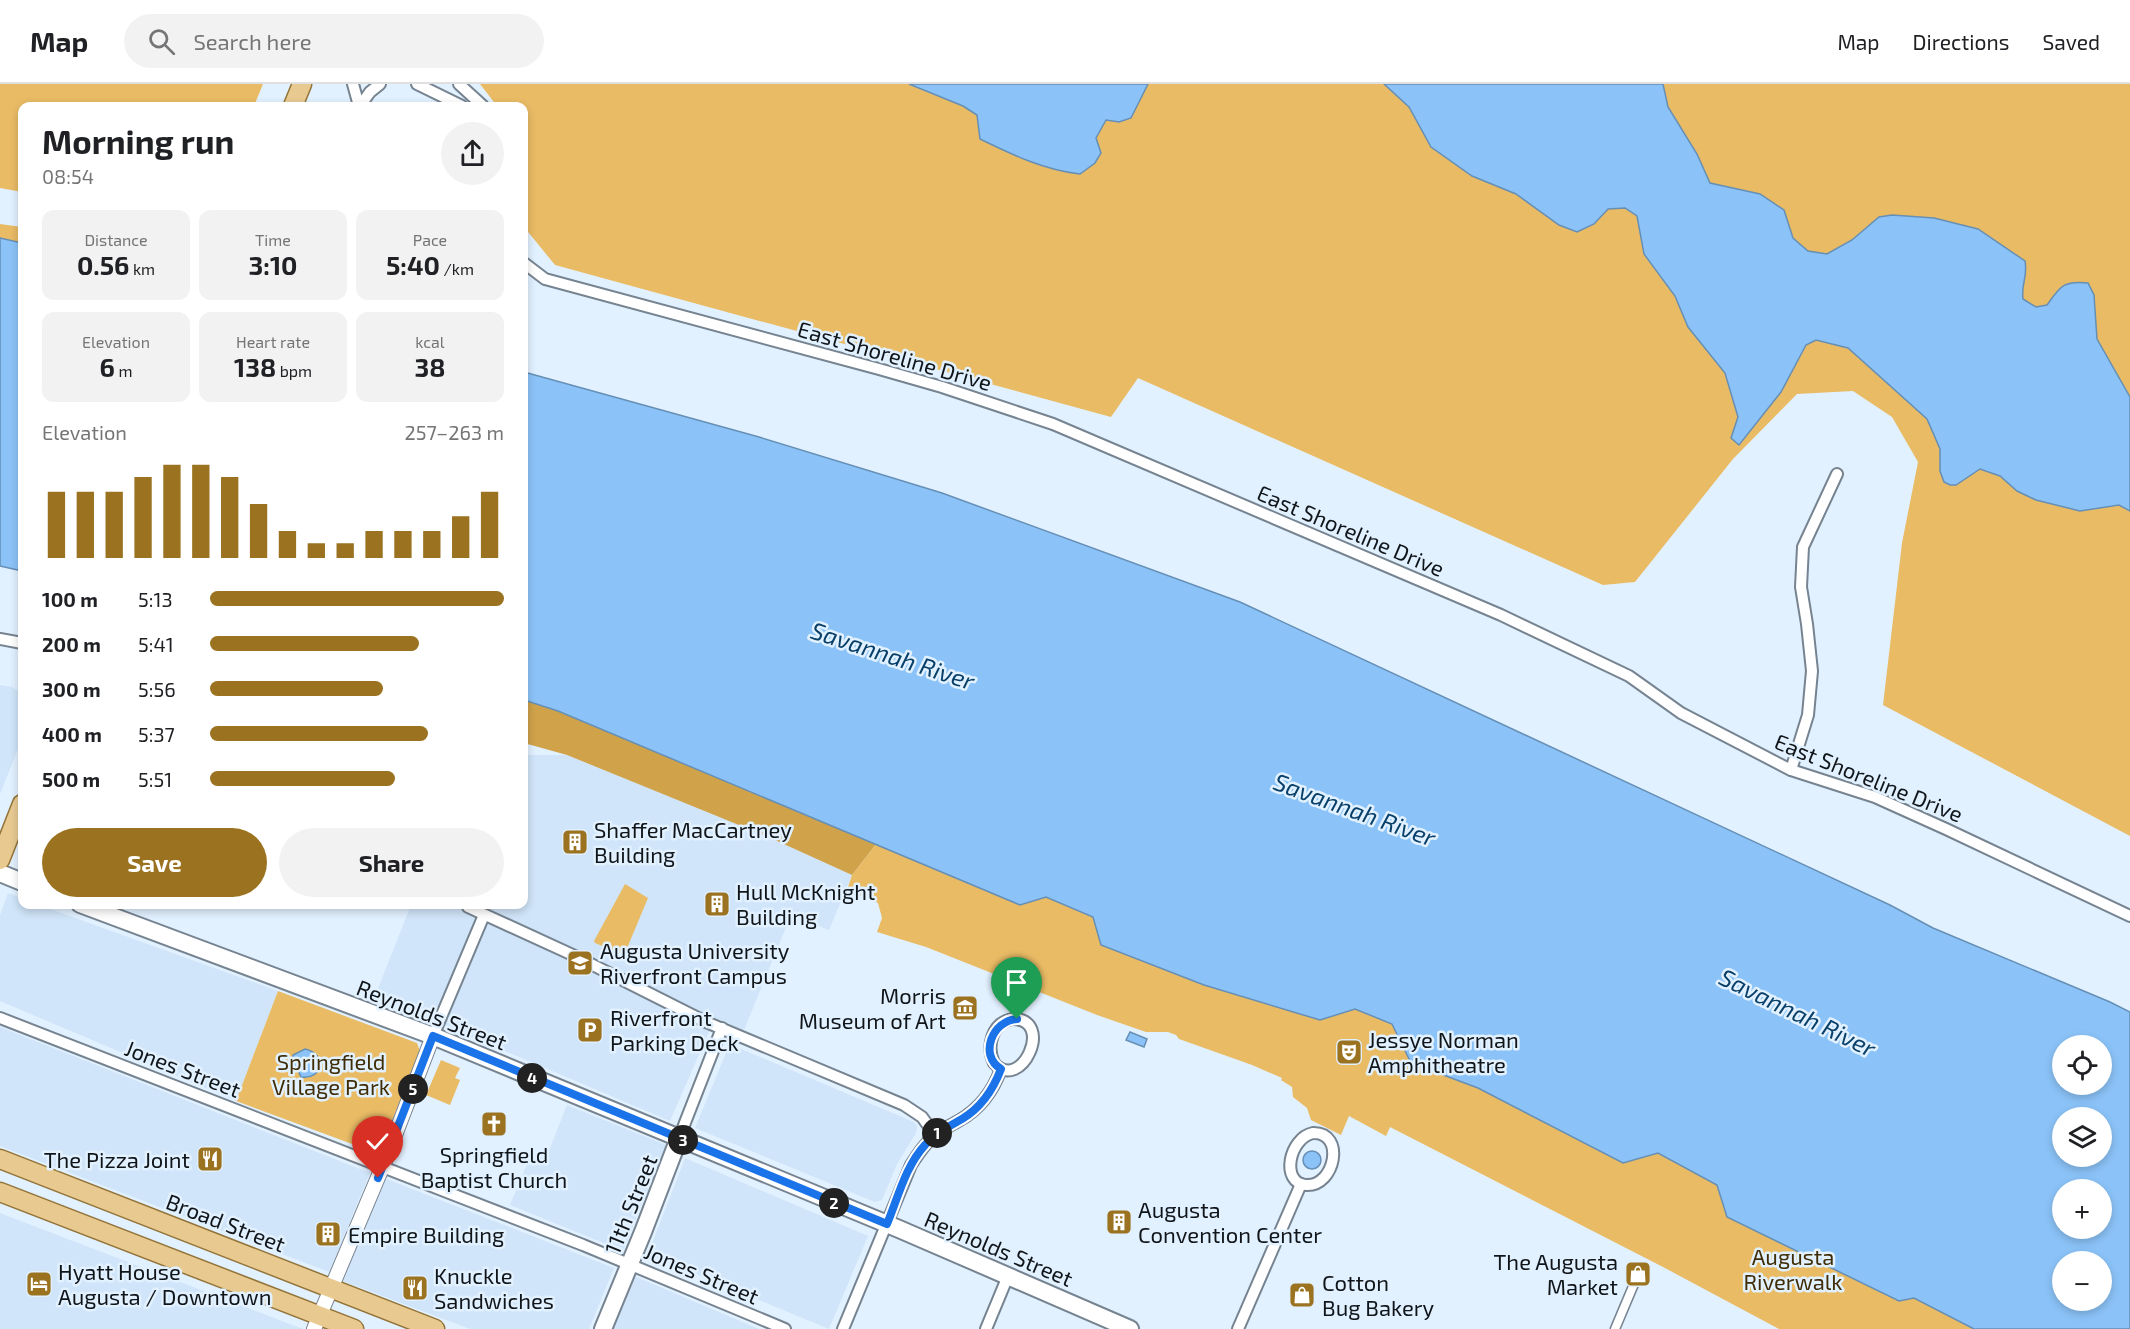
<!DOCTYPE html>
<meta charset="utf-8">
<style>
body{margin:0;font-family:"Exo 2",sans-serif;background:#f2f2f2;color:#202124;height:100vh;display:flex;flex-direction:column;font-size:22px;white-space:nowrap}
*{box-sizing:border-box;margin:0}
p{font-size:20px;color:#757577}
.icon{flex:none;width:33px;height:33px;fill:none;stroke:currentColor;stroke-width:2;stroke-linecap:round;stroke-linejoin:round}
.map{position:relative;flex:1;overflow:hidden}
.details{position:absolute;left:18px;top:18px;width:510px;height:807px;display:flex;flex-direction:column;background:#fff;border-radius:12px;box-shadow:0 3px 9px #0003}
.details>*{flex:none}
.tools{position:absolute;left:2052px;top:951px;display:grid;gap:12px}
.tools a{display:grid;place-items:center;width:60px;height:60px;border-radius:50%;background:#fff;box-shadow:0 3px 9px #0003;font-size:30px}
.pin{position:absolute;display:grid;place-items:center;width:51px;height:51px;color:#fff;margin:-62px -26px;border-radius:50% 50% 50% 0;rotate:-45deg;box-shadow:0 0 6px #0007}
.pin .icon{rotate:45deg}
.km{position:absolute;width:30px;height:30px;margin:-15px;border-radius:50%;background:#222;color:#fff;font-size:16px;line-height:30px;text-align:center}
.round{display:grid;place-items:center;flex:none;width:63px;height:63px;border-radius:32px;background:#f2f2f2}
.overview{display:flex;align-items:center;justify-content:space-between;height:102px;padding:0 24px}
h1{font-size:33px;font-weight:700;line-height:45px}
.metrics{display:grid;grid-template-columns:repeat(3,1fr);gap:9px;height:102px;padding:6px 24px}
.metrics div{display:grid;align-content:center;border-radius:12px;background:#f2f2f2;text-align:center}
.metrics b{font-size:26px;font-weight:700}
.metrics small{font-size:16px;font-weight:400}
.metrics p{font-size:16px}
.chart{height:168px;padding:12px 24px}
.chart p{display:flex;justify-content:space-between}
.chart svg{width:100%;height:108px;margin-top:6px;stroke:#9b7320;stroke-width:6}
.primary-button{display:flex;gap:12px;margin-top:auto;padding:12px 24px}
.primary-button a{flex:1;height:69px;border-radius:36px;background:#9b7320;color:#fff;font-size:24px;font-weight:700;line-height:69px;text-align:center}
.primary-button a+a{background:#f2f2f2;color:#202124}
ul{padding:0 24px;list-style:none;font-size:20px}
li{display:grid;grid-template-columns:96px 72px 1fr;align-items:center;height:45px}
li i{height:15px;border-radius:8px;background:#9b7320}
header{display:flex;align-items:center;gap:36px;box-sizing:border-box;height:84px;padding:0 30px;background:#fff;border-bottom:2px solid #e0e0e0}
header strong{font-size:28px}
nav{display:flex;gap:33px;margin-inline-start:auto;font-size:21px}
.search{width:420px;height:54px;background:#f2f2f2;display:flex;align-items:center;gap:15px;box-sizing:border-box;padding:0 21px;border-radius:33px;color:#757577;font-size:22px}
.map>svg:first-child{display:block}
.built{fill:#d0e5f9}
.green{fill:#e9bb65}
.forest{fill:#d0a24a}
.water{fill:#8bc3f8;stroke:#668fb5;stroke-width:1.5;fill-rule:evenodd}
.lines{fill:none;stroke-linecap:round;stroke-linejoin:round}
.pedestrian-casing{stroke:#768390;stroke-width:11}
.minor-casing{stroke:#768390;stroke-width:14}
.tertiary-casing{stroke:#768390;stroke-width:16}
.secondary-casing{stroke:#768390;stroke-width:20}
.primary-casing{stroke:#937438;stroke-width:21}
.pedestrian{stroke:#fff;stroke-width:8}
.minor{stroke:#fff;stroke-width:10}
.tertiary{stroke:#fff;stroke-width:14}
.secondary{stroke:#fff;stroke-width:16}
.primary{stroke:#e8ca91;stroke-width:18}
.route-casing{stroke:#fff;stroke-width:12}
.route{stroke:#1a73e8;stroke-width:8}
.labels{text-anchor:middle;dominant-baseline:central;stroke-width:5;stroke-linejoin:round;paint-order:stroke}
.street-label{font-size:22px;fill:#10151a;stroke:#e2f1ff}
.poi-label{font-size:22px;fill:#10151a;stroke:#e2f1ff;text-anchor:start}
.park-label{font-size:22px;fill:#402d06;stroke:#e2f1ff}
.water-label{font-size:24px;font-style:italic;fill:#094069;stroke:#e2f1ff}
</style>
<header>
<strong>Map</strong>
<div class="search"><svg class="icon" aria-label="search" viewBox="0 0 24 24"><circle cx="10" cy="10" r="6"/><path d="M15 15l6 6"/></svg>Search here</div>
<nav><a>Map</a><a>Directions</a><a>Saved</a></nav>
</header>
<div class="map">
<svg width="2130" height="1245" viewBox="0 0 2130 1245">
<rect width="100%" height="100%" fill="#e2f1ff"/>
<!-- built -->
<g class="built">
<path d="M0 601 12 603 22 610V655L0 710Z"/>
<path d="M524 671H567L766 752 852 791 829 846 791 831 744 946 715 934 670 1037 375 912 411 821 524 820Z"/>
<path d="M8 809 22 814V820L39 821 278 907 236 1017 0 917V831Z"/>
<path d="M0 943 370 1089 329 1188 0 1062Z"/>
<path d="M734 962 914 1038 917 1042 916 1049 897 1080 882 1116 875 1118 695 1044 728 964Z"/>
<path d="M567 1021 666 1061 623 1167 510 1121 532 1068 546 1074Z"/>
<path d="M685 1074 868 1152 829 1245 648 1170Z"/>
<path d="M384 1094 614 1184 589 1245H470L343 1197Z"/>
<path d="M0 1129 303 1245H0Z"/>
<path d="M634 1192 759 1245H610Z"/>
</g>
<!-- green -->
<g class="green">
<path d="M0 0H263L254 22H22V108L0 104Z"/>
<path d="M480 0H2130V752L1883 621 1902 459 1918 378 1892 333 1853 307 1797 310 1733 375 1635 498 1603 501 1138 294 1111 333 555 181 524 143V22H497Z"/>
<path d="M0 140 22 143V159L0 154Z"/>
<path d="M876 760 1020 821 1046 813 1093 833 1101 861 1320 936 1355 925 1393 940 1411 979 1478 1004 1623 1079 1650 1049 2054 1245H1779L1663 1183 1390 1043 1386 1052 1349 1032 1341 1051 1311 1036 1307 1024 1293 1013 1292 1003 1281 996 1282 994 1252 981 1179 955 1176 951 1168 948H1146L1097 931 926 863 877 848 882 834 878 819 847 806 852 791Z"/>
<path d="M625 800 648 814 625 869 621 870 595 859 594 857Z"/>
<path d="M278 907 417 959 420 967 381 1064 371 1067 236 1017Z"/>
<path d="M441 976 460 984 455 994 460 996 450 1021 426 1011Z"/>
</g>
<!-- forest -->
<path class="forest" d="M524 616 558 627 876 760 852 791 766 752 567 671 524 659Z"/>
<!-- water -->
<g class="water">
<path d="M909 0H1148L1131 34 1119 38 1106 36 1096 54 1101 69 1095 79 1080 90C1044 86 1013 71 980 55L977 31 963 22Z"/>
<path d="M1384 0H1663L1668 23 1697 70 1710 99 1760 110 1784 126 1793 154 1808 167 1827 170 1852 156 1879 133 1892 131 1934 134 1978 145 2025 177C2028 194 2021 198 2023 215L2036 223 2047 221C2060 203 2063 196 2088 199L2094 211 2097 255 2130 313V427L2119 421 2080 427 2036 416 2017 407 2000 392 1980 385 1956 401H1950L1944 398 1940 387V365L1927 335 1848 264 1816 256 1806 261 1781 308 1739 361 1731 354 1738 333 1725 289 1688 243 1675 212 1644 170 1637 132 1625 124 1608 125 1594 140 1577 148 1559 141 1516 110 1472 92 1431 63 1409 23Z"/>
<path d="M0 154 22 159V487L0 482Z"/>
<path d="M524 288 759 353 942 409 1240 518 1890 821 1933 844 2110 918 2130 928V1245H1974L1914 1214 1899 1217 1727 1133 1717 1101 1658 1069 1623 1079 1478 1004 1411 979 1392 940 1355 925 1320 936 1204 901 1101 861 1093 833 1046 813 1020 821 558 627 524 616ZM2062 962H2102V1000H2062ZM2062 1034H2102V1072H2062ZM2062 1106H2102V1144H2062ZM2062 1178H2102V1216H2062Z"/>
<path d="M1130 948 1147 955 1144 963 1126 956Z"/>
<path d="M305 965C328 970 323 996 301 993L297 984 291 981 293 971Z"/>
<circle cx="1312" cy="1076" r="9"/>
</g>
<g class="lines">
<defs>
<path id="pedestrian" d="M1615 1245 1634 1200"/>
<g id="minor">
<path d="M353 0 359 22"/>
<path d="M417 0 462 22"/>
<path d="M459 0 483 22"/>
<path d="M360 22 370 8 380 0"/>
<path d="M524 179 545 195 879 285 942 303 1053 340 1501 531 1629 592 1681 629 1791 686 1875 713 1946 745 2130 832"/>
<path d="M0 555 22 559"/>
<path d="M1791 686 1808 631 1812 587 1807 540 1801 503 1803 463 1837 390"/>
<path d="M468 823 575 872 706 938 904 1021 922 1033 935 1051"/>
<path d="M0 934 583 1161 785 1245"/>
<path d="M1012 935C1056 934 1021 1010 994 979 986 962 992 939 1012 935Z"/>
<path d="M433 952 484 831"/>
<path d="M1313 1049C1346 1048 1335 1103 1306 1101 1280 1099 1289 1054 1313 1049Z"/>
<path d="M679 1054 722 944"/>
<path d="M843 1245 911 1081C918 1070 925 1059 935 1051 942 1045 952 1041 960 1036 981 1024 993 1007 1001 985"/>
<path d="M986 1245 1008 1192"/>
<path d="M1238 1245 1301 1100"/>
</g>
<path id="tertiary" d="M314 1245 387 1072 433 952"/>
<g id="secondary">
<path d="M0 789 22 798"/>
<path d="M80 820 433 952 899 1145 1130 1245"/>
<path d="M603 1245 643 1148 679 1054"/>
</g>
<g id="primary">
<path d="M293 22 302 0"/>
<path d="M0 776 22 720"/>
<path d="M0 1075 435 1245"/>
<path d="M0 1108 354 1245"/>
</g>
</defs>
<!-- pedestrian casing -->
<use href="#pedestrian" class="pedestrian-casing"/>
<!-- minor casing -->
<use href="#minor" class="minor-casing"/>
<!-- tertiary casing -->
<use href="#tertiary" class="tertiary-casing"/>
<!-- secondary casing -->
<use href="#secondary" class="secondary-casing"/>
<!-- primary casing -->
<use href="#primary" class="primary-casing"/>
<!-- pedestrian -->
<use href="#pedestrian" class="pedestrian"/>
<!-- minor -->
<use href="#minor" class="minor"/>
<!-- tertiary -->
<use href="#tertiary" class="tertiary"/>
<!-- secondary -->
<use href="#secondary" class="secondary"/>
<!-- primary -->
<use href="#primary" class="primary"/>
</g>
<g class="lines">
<defs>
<path id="route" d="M378 1094 433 952 887 1140C898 1114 905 1083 925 1061 935 1049 948 1043 962 1035 982 1023 993 1006 1001 985 978 971 993 936 1017 935"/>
</defs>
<!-- route casing -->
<use href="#route" class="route-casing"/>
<!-- route -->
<use href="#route" class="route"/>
</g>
<!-- icons -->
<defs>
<symbol id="building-square" viewBox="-11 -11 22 22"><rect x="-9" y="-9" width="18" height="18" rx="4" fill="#9b7320" stroke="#e2f1ff"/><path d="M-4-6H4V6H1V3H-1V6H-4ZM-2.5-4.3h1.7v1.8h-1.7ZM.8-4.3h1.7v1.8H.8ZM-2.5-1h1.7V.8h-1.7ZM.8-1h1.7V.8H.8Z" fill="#fff"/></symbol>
<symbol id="university-square" viewBox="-11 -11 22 22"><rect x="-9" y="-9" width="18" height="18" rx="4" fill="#9b7320" stroke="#e2f1ff"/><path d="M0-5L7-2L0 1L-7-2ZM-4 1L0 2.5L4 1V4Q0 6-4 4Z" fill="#fff"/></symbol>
<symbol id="museum-square" viewBox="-11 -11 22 22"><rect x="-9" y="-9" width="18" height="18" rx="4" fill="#9b7320" stroke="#e2f1ff"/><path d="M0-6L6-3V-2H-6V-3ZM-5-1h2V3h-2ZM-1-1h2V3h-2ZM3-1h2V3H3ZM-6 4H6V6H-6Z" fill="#fff"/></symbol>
<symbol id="parking-square" viewBox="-11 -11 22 22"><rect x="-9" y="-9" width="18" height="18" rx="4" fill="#9b7320" stroke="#e2f1ff"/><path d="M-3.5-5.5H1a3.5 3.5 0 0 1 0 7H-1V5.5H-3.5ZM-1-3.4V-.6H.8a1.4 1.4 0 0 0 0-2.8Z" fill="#fff"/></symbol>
<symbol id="theatre-square" viewBox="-11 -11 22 22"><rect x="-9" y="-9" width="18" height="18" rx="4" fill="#9b7320" stroke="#e2f1ff"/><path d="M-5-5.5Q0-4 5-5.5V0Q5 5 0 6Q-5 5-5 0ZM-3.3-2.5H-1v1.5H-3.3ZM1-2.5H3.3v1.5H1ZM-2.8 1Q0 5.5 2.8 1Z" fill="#fff"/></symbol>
<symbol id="church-square" viewBox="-11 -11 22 22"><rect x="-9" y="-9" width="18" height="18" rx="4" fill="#9b7320" stroke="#e2f1ff"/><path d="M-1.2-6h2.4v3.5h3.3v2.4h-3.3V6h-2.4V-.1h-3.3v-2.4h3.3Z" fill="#fff"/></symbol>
<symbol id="restaurant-square" viewBox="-11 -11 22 22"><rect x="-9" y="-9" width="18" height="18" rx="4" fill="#9b7320" stroke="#e2f1ff"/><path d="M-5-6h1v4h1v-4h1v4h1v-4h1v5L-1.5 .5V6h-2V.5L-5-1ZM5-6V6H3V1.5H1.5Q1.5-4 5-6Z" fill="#fff"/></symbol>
<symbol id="shop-square" viewBox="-11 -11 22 22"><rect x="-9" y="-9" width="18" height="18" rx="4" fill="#9b7320" stroke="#e2f1ff"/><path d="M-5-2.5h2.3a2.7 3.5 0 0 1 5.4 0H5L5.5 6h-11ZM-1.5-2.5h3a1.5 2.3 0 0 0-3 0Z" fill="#fff"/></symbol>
<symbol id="hotel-square" viewBox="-11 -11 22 22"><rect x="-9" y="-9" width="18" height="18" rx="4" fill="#9b7320" stroke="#e2f1ff"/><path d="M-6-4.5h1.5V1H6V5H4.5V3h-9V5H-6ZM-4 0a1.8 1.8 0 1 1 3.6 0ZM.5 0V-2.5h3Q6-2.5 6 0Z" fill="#fff"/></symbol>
</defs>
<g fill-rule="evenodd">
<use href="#building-square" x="560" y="743" width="30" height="30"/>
<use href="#building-square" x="702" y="805" width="30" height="30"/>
<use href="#university-square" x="565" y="864" width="30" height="30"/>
<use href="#museum-square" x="950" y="909" width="30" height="30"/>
<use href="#parking-square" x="575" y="931" width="30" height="30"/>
<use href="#theatre-square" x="1334" y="953" width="30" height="30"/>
<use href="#church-square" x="479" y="1025" width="30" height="30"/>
<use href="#restaurant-square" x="195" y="1060" width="30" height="30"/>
<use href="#building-square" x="1104" y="1123" width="30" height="30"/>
<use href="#building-square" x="313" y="1135" width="30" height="30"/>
<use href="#shop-square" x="1623" y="1175" width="30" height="30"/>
<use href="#hotel-square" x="24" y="1185" width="30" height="30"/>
<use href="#restaurant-square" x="400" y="1189" width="30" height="30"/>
<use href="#shop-square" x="1287" y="1196" width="30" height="30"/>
</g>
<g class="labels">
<!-- street labels -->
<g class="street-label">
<text transform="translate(895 271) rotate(16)">East Shoreline Drive</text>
<text transform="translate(1351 446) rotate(23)">East Shoreline Drive</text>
<text transform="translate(1869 693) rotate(22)">East Shoreline Drive</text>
<text transform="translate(432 930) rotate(21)">Reynolds Street</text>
<text transform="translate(183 984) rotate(21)">Jones Street</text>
<text transform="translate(630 1120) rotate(-68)">11th Street</text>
<text transform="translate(226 1138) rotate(21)">Broad Street</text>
<text transform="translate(999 1164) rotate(23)">Reynolds Street</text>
<text transform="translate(702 1189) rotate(23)">Jones Street</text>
</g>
<!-- poi labels -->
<g class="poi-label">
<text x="594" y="745">Shaffer MacCartney<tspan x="594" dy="25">Building</tspan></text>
<text x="736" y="807">Hull McKnight<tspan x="736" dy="25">Building</tspan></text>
<text x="600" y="866">Augusta University<tspan x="600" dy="25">Riverfront Campus</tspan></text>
<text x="946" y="911" text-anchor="end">Morris<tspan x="946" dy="25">Museum of Art</tspan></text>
<text x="610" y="933">Riverfront<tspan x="610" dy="25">Parking Deck</tspan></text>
<text x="1368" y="955">Jessye Norman<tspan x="1368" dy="25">Amphitheatre</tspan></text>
<text x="494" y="1070" text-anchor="middle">Springfield<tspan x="494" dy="25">Baptist Church</tspan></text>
<text x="190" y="1075" text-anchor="end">The Pizza Joint</text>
<text x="1138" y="1125">Augusta<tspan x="1138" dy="25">Convention Center</tspan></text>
<text x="348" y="1150">Empire Building</text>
<text x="1618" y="1177" text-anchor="end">The Augusta<tspan x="1618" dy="25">Market</tspan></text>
<text x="58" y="1187">Hyatt House<tspan x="58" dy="25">Augusta / Downtown</tspan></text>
<text x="434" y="1191">Knuckle<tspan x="434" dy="25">Sandwiches</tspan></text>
<text x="1322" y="1198">Cotton<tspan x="1322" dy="25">Bug Bakery</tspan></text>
</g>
<!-- park labels -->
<g class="park-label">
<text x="331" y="977">Springfield<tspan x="331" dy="25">Village Park</tspan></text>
<text x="1793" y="1172">Augusta<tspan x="1793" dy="25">Riverwalk</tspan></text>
</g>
<!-- water labels -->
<g class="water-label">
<text transform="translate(893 571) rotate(18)">Savannah River</text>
<text transform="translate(1355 725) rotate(20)">Savannah River</text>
<text transform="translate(1798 928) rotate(26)">Savannah River</text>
</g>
</g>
</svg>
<div class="tools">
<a><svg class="icon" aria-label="locate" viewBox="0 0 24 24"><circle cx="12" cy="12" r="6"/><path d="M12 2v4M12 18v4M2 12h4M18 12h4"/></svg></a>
<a><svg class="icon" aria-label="layers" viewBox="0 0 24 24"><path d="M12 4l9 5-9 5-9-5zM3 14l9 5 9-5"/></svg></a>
<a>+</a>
<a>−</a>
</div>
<div class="pin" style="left:1017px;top:935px;background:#1e9e55"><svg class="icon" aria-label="arrive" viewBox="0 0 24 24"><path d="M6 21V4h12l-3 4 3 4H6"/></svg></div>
<div class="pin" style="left:378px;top:1094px;background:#d93025"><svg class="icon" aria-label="check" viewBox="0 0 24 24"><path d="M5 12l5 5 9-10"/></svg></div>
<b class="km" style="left:937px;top:1049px">1</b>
<b class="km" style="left:834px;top:1119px">2</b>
<b class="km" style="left:683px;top:1056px">3</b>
<b class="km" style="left:532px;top:994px">4</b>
<b class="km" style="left:413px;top:1005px">5</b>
<section class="details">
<div class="overview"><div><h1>Morning run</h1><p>08:54</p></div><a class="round"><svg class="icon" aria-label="share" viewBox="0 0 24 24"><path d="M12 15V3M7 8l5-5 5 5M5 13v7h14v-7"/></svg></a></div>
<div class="metrics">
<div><p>Distance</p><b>0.56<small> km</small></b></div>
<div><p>Time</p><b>3:10</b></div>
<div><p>Pace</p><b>5:40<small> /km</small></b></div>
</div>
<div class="metrics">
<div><p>Elevation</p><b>6<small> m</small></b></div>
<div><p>Heart rate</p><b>138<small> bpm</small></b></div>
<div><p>kcal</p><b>38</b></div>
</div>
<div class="chart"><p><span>Elevation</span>257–263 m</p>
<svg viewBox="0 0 160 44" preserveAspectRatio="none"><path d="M5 44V17M15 44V17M25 44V17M35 44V11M45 44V6M55 44V6M65 44V11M75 44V22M85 44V33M95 44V38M105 44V38M115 44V33M125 44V33M135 44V33M145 44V27M155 44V17"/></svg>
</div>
<ul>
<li><b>100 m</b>5:13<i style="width:100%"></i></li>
<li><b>200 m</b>5:41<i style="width:71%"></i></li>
<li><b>300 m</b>5:56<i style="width:59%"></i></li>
<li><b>400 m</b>5:37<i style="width:74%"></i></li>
<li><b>500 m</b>5:51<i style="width:63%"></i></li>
</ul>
<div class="primary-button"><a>Save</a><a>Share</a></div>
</section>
</div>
